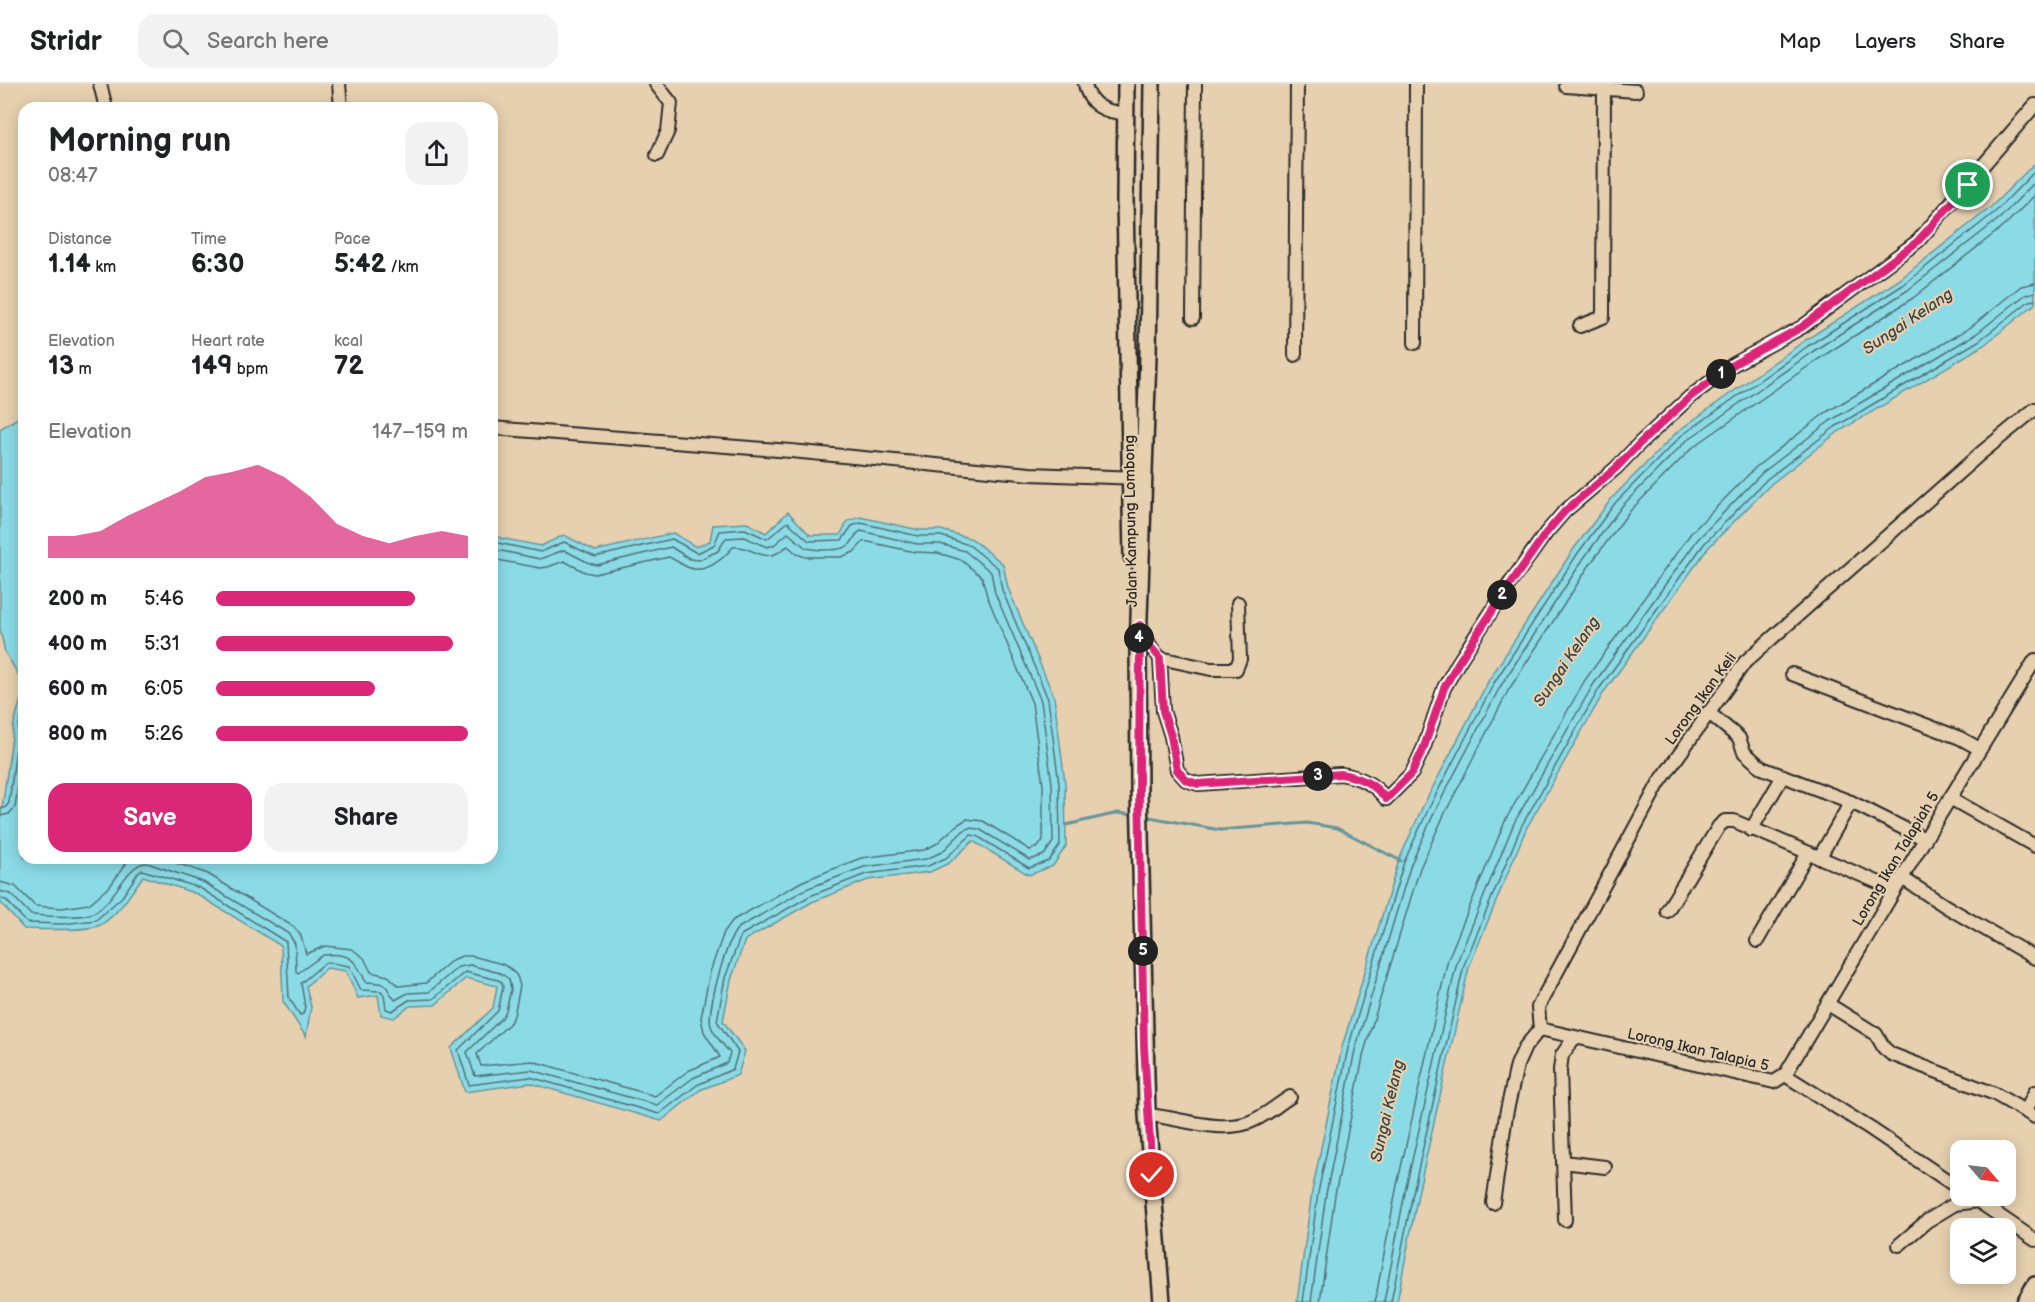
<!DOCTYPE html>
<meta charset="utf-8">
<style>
body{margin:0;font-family:"Balsamiq Sans",sans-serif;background:#f2f2f2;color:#202124;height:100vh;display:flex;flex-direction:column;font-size:22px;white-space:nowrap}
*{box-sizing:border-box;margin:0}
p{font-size:20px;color:#757577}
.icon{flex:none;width:33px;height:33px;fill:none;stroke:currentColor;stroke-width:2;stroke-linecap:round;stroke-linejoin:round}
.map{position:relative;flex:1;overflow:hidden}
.details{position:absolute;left:18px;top:18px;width:480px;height:762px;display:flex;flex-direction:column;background:#fff;border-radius:18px;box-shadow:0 3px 15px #0003}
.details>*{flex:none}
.needle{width:39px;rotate:118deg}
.tools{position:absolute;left:1950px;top:1056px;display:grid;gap:12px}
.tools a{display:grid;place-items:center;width:66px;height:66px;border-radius:12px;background:#fff;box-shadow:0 3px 15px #0003;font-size:30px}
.pin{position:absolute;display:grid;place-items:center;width:51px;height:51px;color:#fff;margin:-26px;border:3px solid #fff;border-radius:50%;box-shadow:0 2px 6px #0007}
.km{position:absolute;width:30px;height:30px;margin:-15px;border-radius:50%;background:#222;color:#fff;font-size:16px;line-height:30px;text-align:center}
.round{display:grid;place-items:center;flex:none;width:63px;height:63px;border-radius:18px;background:#f2f2f2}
.headline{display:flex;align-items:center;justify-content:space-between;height:102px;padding:0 30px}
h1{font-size:33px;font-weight:700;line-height:45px}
.stats{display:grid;grid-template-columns:repeat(3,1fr);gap:9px;height:102px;padding:6px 30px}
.stats div{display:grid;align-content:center}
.stats b{font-size:26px;font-weight:700}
.stats small{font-size:16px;font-weight:400}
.stats p{font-size:16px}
.chart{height:168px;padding:12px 30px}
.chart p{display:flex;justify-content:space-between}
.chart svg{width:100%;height:108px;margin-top:6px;fill:#db2777;opacity:.7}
.cta{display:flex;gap:12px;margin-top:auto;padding:12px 30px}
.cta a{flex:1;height:69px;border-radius:18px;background:#db2777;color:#fff;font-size:24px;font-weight:700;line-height:69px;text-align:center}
.cta a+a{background:#f2f2f2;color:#202124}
ul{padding:0 30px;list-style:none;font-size:20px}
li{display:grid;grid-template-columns:96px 72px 1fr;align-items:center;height:45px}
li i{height:15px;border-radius:8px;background:#db2777}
header{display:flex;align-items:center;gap:36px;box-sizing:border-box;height:84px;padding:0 30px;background:#fff;border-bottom:2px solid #e0e0e0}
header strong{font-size:28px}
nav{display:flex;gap:33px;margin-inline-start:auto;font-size:21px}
.search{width:420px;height:54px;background:#f2f2f2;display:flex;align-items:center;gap:15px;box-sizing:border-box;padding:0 21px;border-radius:18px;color:#757577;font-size:22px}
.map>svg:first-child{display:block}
.water{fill:#8bdbe7;stroke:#65959c;stroke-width:1.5}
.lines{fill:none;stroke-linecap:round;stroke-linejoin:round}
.shore{stroke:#517176;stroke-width:1.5}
.stream{stroke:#65959c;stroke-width:3}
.minor-casing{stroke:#2b2b2b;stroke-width:16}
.tertiary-casing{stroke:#2b2b2b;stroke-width:20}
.minor{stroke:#e6d0af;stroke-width:12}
.tertiary{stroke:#e6d0af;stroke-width:15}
.route-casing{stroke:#fff;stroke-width:12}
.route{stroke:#db2777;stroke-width:8}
.labels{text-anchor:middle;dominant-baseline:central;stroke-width:4.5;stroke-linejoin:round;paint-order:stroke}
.street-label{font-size:15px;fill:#2b2b2b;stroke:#e6d0af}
.water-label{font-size:16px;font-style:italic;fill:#394547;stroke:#e6d0af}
</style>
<header>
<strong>Stridr</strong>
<div class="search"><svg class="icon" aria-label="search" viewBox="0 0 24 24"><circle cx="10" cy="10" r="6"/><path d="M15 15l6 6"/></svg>Search here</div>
<nav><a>Map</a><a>Layers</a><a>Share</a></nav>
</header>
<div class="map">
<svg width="2035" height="1218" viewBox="0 0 2035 1218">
<rect width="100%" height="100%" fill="#e6d0af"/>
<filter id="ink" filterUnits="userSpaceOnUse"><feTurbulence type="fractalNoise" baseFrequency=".0167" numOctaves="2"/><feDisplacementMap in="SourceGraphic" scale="12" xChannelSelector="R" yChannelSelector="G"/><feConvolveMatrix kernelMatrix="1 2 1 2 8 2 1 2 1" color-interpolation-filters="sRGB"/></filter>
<g filter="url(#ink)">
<!-- water -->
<g class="water">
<path d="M2035 79V220L1984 261 1838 348 1771 400 1708 464 1604 608 1526 745 1469 883 1419 1105 1397 1218H1297L1312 1108 1342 963 1399 776 1423 722 1489 596 1573 466 1612 414 1678 347 1804 257 1899 196 1991 123Z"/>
<path d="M24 330V600L5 568 0 545V345Z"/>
<path d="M788 428 810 451H840L848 437 860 433 919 446H941L972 455 1003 480 1008 504 1054 613 1065 699 1066 762 1053 782 1029 791 973 757 949 779 930 788 868 796 812 818 745 856 731 896 723 937 745 967 738 991 700 1006 661 1037 530 999 465 1008 451 964 493 924 497 902 466 894 435 921 410 922 394 934 381 931 378 911 358 914 346 887 327 884 306 902 311 923 306 953 283 917 281 862 197 810 143 792C132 808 117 832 100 841 86 848 40 845 24 845L0 818V739L14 639 24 605V774H492V448L500 454 541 462 564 451 595 467 673 449 696 463 710 457 713 441 747 439 766 449Z"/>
</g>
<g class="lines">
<!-- shore -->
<g class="shore">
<path d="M0 724H5L9 719 19 641 24 625"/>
<path d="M0 732 9 730 15 723 24 663"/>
<path d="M162 774 208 790 294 843 301 852 306 870 325 862 352 865 364 874 371 888 388 892 399 902 426 899 452 876 462 872H472L502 880 511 885 517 892 520 902 514 932 509 940 477 970 481 982 532 977 655 1012 688 987 720 973 704 948 701 934 710 888 724 848 733 836 803 797 861 774 924 766 936 760 957 741 967 735 983 737 1030 766 1038 763 1043 756V701L1032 619 987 512 982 493 961 476 938 469 915 468 864 457 854 468 841 473H805L797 470 788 462C784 464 780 468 775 470 760 476 749 461 733 463 723 475 705 491 687 483 681 480 675 476 669 473L595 490 585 488 564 477 548 483 540 484 492 475"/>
<path d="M0 798 15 802 35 822 62 824 89 820 110 802 130 774"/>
<path d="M0 807 11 810 31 831C46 832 79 835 93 829 114 820 127 778 147 779L203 798 289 850 295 860 296 887 298 889 323 871C351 868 355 876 366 898 392 900 381 898 395 916L408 909 429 908 458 883 470 881 500 889 509 895 511 905 506 927 502 934 467 968 475 992 531 986 657 1021 693 994 727 979 730 969C724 961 714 952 711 942 706 928 727 854 738 844L806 805 864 783 926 775 942 768 963 747 969 744 979 745 1030 776 1044 771 1053 758 1052 700 1041 617 995 509 991 488 965 467 940 460H917L861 447C854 450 855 456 849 461 840 468 816 466 806 464L788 449 774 461 767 463 744 453 726 454 718 467 699 476 690 475 671 463 597 481 589 479 564 466 540 475 492 465"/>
<path d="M0 815 6 816 27 839 63 840 96 836 122 813 138 789 142 786 200 804 286 858 289 914 300 931 303 930 305 923 301 899 326 878 349 882 361 906 381 907 384 911 386 925 392 927 409 916 433 915 465 888 498 896 502 898 503 903 498 927 458 966 469 1001 530 993 659 1030 697 1001 733 985 738 968 717 937 725 894 741 851 810 812 866 790 928 782 946 774 971 751 977 752 1029 784 1049 777 1060 761 1059 700 1048 615 1002 506 998 484 969 461 941 452H918L861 439 852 442 842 456 809 457 788 438 767 455 745 445 720 447 714 461 697 469 672 455 595 473 564 458 541 468 498 459 492 456"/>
<path d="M1303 1218 1318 1109 1348 964 1404 778 1429 724 1494 599 1578 469 1616 418 1681 352 1808 262 1903 201 1995 128 2035 87"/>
<path d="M1311 1218 1326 1110 1355 966 1411 780 1435 727 1500 603 1584 474 1622 422 1686 357 1812 268 1908 206 2000 134 2035 98"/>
<path d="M1320 1218 1335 1111 1364 968 1420 784 1444 731 1508 607 1591 479 1629 428 1692 364 1817 276 1913 214 2005 141 2035 111"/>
<path d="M1375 1218 1397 1101 1448 875 1506 735 1585 596 1691 449 1756 383 1825 329 1971 243 2021 202 2035 199"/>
<path d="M1384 1218 1406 1103 1457 878 1514 739 1593 601 1698 455 1762 389 1830 337 1976 250 2025 211 2035 208"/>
<path d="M1391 1218 1414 1104 1464 881 1521 743 1599 605 1704 460 1767 395 1835 343 1980 256 2029 217 2035 216"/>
</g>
<!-- stream -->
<g class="stream">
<path d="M1144 732 1220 746 1307 739 1337 744 1401 777"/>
<path d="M1066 741 1118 729 1135 731"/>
</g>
<defs>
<g id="minor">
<path d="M100 0 106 24"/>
<path d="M339 0 341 24"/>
<path d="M656 0 671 19 668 47 657 71"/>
<path d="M1085 0C1089 22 1106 29 1126 29"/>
<path d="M1566 2 1636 7"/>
<path d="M1193 234 1195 0"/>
<path d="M1580 242 1603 233 1604 0"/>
<path d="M1415 259 1416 0"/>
<path d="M1295 271 1297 0"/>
<path d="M492 344 791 367 1030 390 1139 394"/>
<path d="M1140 541 1150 562 1160 574 1211 585H1236L1240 575 1238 519"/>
<path d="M1160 574 1163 627 1171 652 1177 686 1186 696 1198 700 1341 690C1359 693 1374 699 1386 715L1412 689 1424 663 1444 604 1458 579 1508 502 1546 449 1565 427 1616 384 1640 359 1690 313 1734 280 1802 243 1918 157 2035 21"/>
<path d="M1792 590 1960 654 1980 665"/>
<path d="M1708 628 1739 654 1744 668 1762 684 1851 718 1925 755"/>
<path d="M1950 714 2035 762"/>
<path d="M1751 746 1783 692"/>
<path d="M1819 774 1851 718"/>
<path d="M1902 794 1947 823 2035 874"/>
<path d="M1667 827 1719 742 1725 737H1734L1882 800 1899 799"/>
<path d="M1757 857 1808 769"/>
<path d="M1828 920 1876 950 1884 964 1891 970 1995 1010 2035 1033"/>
<path d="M1540 945 1538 923 1659 699 1745 578 1981 369 2035 325"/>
<path d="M1540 945 1774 998 1785 991 1925 755 2035 576"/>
<path d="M1785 991 1871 1045 1960 1105"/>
<path d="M2026 1027 2035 1008"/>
<path d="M1147 1031C1179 1033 1218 1050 1250 1038 1264 1033 1277 1021 1290 1013"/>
<path d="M1563 1078 1605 1083"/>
<path d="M1972 1113 2035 1156"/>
<path d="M1493 1119 1506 1031 1517 981 1525 963 1540 945"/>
<path d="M1565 1136 1560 986 1562 971 1574 954"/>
<path d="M1899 1161 1927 1137 1955 1120 1978 1117"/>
</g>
<g id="tertiary">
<path d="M1126 0 1125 116 1132 473"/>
<path d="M1152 0 1148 272 1138 563 1139 705 1147 1031 1162 1218"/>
<path d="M2025 1218 2035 1201"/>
</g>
</defs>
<!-- minor casing -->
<use href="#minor" class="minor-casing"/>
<!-- tertiary casing -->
<use href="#tertiary" class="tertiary-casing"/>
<!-- minor -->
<use href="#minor" class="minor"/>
<!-- tertiary -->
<use href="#tertiary" class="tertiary"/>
</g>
</g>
<g class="lines" filter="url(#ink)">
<defs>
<path id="route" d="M1152 1091 1144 962 1139 705 1140 541 1150 562 1160 574 1163 627 1171 652 1177 686 1186 696 1198 700 1341 690C1359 693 1374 699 1386 715L1412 689 1424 663 1444 604 1458 579 1509 502 1546 449 1565 427 1616 384 1640 359 1690 313 1734 280 1802 243 1917 158 1968 101"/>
</defs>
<!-- route casing -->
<use href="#route" class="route-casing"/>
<!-- route -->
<use href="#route" class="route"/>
</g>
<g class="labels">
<!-- street labels -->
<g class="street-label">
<text transform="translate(1131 437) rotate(-91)">Jalan Kampung Lombong</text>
<text transform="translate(1701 615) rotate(-54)">Lorong Ikan Keli</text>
<text transform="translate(1896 775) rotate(-59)">Lorong Ikan Talapiah 5</text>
<text transform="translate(1698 966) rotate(13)">Lorong Ikan Talapia 5</text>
</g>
<!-- water labels -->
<g class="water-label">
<text transform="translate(1908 238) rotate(-34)">Sungai Kelang</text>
<text transform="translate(1567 578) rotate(-56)">Sungai Kelang</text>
<text transform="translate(1388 1027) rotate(-77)">Sungai Kelang</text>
</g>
</g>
</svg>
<div class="tools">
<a><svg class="needle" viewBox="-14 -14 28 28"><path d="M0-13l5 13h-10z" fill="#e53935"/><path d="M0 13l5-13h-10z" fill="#757577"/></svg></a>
<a><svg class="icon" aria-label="layers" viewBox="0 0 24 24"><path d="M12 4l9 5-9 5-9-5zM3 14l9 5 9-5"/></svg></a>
</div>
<div class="pin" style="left:1968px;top:101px;background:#1e9e55"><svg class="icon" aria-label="arrive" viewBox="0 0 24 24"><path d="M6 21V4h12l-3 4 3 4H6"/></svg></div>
<div class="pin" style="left:1152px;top:1091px;background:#d93025"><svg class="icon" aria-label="check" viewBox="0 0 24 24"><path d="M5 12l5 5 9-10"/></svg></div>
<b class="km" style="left:1721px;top:290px">1</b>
<b class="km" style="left:1502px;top:511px">2</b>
<b class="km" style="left:1318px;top:692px">3</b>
<b class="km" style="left:1139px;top:554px">4</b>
<b class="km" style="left:1143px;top:867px">5</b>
<section class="details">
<div class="headline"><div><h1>Morning run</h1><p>08:47</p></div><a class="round"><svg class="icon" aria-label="share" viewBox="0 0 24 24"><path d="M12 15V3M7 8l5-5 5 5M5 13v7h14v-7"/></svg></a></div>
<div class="stats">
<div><p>Distance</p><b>1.14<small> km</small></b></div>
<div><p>Time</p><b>6:30</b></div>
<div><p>Pace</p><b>5:42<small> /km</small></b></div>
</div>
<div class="stats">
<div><p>Elevation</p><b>13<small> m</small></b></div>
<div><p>Heart rate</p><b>149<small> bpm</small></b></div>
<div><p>kcal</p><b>72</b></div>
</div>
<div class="chart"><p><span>Elevation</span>147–159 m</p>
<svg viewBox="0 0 160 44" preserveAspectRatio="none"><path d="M0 44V35L10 35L20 33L30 27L40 22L50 17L60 11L70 9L80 6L90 11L100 19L110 30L120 35L130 38L140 35L150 33L160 35V44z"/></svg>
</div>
<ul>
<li><b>200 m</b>5:46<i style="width:79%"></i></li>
<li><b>400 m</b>5:31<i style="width:94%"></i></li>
<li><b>600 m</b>6:05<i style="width:63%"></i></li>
<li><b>800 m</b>5:26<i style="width:100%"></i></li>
</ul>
<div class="cta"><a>Save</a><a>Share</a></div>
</section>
</div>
